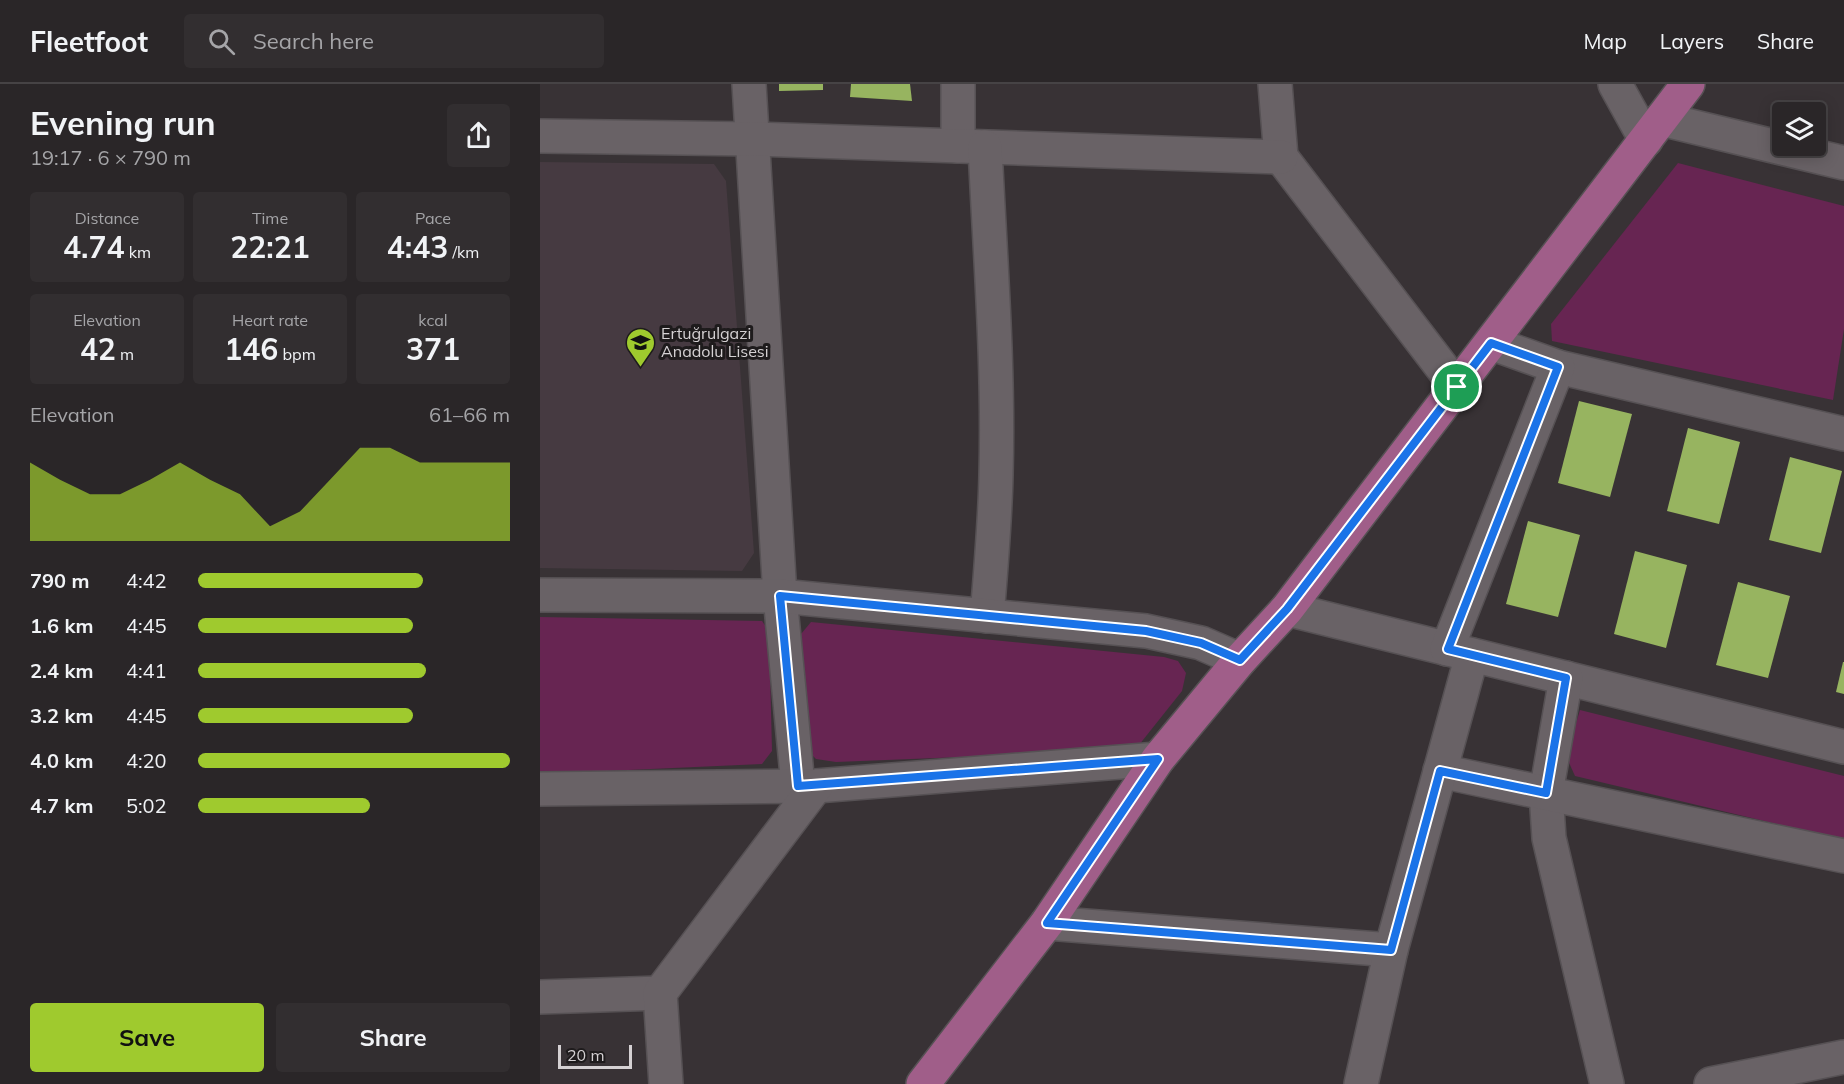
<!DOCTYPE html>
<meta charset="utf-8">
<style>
body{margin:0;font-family:Mulish,sans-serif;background:#322e30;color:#f1f3f6;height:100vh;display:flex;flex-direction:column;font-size:22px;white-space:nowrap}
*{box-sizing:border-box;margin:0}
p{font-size:20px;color:#a5a5a8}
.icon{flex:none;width:33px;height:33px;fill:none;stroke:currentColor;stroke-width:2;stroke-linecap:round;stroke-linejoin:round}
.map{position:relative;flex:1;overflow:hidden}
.panel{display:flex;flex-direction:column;background:#2a2628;width:540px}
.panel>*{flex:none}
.buttons{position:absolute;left:1232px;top:18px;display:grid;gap:12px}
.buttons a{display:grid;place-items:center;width:54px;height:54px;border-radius:6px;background:#2a2628;box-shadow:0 3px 15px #0003,0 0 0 2px #464345;font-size:30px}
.scale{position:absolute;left:18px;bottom:15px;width:74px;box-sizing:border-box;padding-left:6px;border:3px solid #d5d1d3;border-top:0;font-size:16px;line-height:21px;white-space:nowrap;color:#d5d1d3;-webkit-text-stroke:4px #1e1b1c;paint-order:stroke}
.pin{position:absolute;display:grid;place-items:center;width:51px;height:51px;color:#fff;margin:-26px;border:3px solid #fff;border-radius:50%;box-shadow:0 2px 6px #0007}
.round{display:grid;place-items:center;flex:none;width:63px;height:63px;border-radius:6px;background:#322e30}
.summary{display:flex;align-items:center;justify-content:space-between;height:102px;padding:0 30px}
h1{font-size:33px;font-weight:700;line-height:45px}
.metrics{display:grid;grid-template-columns:repeat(3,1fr);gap:9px;height:102px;padding:6px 30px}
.metrics div{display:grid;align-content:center;border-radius:6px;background:#322e30;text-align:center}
.metrics b{font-size:30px;font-weight:700}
.metrics small{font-size:16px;font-weight:400}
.metrics p{font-size:16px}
.chart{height:168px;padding:12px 30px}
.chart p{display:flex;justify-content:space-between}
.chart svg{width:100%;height:108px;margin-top:6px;fill:#9fca2e;opacity:.7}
.primary-button{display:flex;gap:12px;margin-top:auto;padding:12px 30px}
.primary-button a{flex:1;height:69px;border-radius:6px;background:#9fca2e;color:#111;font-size:24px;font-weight:700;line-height:69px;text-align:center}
.primary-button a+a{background:#322e30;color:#f1f3f6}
ul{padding:0 30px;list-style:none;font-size:20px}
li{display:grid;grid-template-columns:96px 72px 1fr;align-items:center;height:45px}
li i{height:15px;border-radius:8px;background:#9fca2e}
header{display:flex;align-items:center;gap:36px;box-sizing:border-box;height:84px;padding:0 30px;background:#2a2628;border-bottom:2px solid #464345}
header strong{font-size:28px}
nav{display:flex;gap:33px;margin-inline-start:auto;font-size:21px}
.search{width:420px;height:54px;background:#322e30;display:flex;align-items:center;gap:15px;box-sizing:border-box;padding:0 21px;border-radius:6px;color:#a5a5a8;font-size:22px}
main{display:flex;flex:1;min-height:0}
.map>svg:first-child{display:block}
.built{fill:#463a41}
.green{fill:#672552}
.building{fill:#97b460}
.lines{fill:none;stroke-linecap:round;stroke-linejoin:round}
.minor-casing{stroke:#565154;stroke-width:36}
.major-casing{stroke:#565154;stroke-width:36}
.minor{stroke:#696266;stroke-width:33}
.major{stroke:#a05e89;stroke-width:33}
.route-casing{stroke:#fff;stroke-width:12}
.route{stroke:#1a73e8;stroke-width:8}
.labels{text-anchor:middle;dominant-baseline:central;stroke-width:6;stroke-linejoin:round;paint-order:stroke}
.poi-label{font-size:16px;fill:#d5d1d3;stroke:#1e1b1c;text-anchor:start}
</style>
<header>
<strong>Fleetfoot</strong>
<div class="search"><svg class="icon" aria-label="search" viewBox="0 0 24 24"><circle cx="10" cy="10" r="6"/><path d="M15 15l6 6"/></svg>Search here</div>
<nav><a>Map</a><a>Layers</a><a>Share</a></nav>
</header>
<main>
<section class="panel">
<div class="summary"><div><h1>Evening run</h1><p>19:17 · 6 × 790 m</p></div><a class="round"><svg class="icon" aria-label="share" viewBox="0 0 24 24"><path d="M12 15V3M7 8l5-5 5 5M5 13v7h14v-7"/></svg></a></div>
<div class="metrics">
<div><p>Distance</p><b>4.74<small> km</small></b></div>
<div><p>Time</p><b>22:21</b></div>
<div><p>Pace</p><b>4:43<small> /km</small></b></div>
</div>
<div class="metrics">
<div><p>Elevation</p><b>42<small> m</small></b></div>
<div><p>Heart rate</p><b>146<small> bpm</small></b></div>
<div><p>kcal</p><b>371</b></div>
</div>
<div class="chart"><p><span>Elevation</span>61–66 m</p>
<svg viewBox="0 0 160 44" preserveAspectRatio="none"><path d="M0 44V12L10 19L20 25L30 25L40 19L50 12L60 19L70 25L80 38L90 32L100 19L110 6L120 6L130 12L140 12L150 12L160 12V44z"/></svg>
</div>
<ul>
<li><b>790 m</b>4:42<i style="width:72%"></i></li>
<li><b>1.6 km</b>4:45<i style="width:69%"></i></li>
<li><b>2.4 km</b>4:41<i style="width:73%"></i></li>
<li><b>3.2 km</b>4:45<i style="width:69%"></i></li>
<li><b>4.0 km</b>4:20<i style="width:100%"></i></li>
<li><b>4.7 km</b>5:02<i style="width:55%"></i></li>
</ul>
<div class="primary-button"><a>Save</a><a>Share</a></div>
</section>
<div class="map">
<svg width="1304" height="1000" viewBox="0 0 1304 1000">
<rect width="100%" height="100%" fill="#383235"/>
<!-- built -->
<path class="built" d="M0 78 174 80 186 97 214 469 202 487 0 484Z"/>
<!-- green -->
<g class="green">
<path d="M1138 79 1304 122V245L1293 316 1012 257 1011 240Z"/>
<path d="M0 533 222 537 229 547 232 667 222 680 0 690Z"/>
<path d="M271 538 624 573 638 577 646 589 642 607 595 666 296 678 276 675 270 669 261 550Z"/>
<path d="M1040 626 1304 692V756L1035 692 1026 672Z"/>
</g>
<!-- building -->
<g class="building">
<path d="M239 0H283V6L239 7Z"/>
<path d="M311 0H370L372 17 310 13Z"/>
<path d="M1039 317 1092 330 1070 413 1018 399Z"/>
<path d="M1148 344 1200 358 1179 440 1127 427Z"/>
<path d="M1250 373 1302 387 1281 469 1229 456Z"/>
<path d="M988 437 1040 451 1018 533 966 520Z"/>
<path d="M1095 467 1147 481 1126 564 1074 550Z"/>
<path d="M1198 498 1250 512 1228 594 1176 581Z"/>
<path d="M1303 578H1304V610L1296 608Z"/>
</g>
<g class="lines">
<defs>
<g id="minor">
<path d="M209 0 240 512 258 702"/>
<path d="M418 0V62"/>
<path d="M735 0 741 73 917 303"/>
<path d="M1075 0 1106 56"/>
<path d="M1121 35 1304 79"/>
<path d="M0 52 213 55 741 73"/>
<path d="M445 63C450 172 459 282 456 391 455 438 451 485 447 532"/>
<path d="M951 259 1018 283 1304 350"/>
<path d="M0 511 240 512 606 547 661 559 700 576"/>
<path d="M747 525 1304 663"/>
<path d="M907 565 1018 283"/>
<path d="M1026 594 1006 709 1009 754 1067 1000"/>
<path d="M900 687 1304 772"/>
<path d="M0 705 276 702 618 675"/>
<path d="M507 839 851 866"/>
<path d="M0 913 120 909"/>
<path d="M126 1000 120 909 276 702"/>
<path d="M821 1000 851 866 932 571"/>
<path d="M1171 1000 1304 973"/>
</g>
<path id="major" d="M383 1000 507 839 618 675 700 576 747 525 1148 0"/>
</defs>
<!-- minor casing -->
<use href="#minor" class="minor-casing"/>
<!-- major casing -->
<use href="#major" class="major-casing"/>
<!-- minor -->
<use href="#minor" class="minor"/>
<!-- major -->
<use href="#major" class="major"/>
</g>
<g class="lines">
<defs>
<path id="route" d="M951 259 1018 283 908 565 1026 594 1006 709 900 687 851 866 507 839 618 675 258 702 240 512 606 547 661 559 700 576 747 525Z"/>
</defs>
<!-- route casing -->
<use href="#route" class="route-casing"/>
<!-- route -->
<use href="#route" class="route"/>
</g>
<!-- icons -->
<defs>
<symbol id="school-pin" viewBox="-11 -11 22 30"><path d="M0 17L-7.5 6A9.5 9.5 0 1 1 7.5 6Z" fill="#9fca2e" stroke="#1e1b1c"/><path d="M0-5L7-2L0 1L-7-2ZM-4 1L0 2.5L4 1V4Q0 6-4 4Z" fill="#111"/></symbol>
</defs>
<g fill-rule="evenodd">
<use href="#school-pin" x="84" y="242" width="33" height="45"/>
</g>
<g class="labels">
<!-- poi labels -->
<g class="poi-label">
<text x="121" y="249">Ertuğrulgazi<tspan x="121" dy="18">Anadolu Lisesi</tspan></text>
</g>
</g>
</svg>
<div class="buttons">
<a><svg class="icon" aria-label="layers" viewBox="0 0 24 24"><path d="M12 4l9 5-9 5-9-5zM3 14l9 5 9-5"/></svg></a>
</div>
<div class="scale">20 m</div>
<div class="pin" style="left:917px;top:303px;background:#1e9e55"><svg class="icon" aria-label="arrive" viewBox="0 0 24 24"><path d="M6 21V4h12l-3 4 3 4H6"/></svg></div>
</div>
</main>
